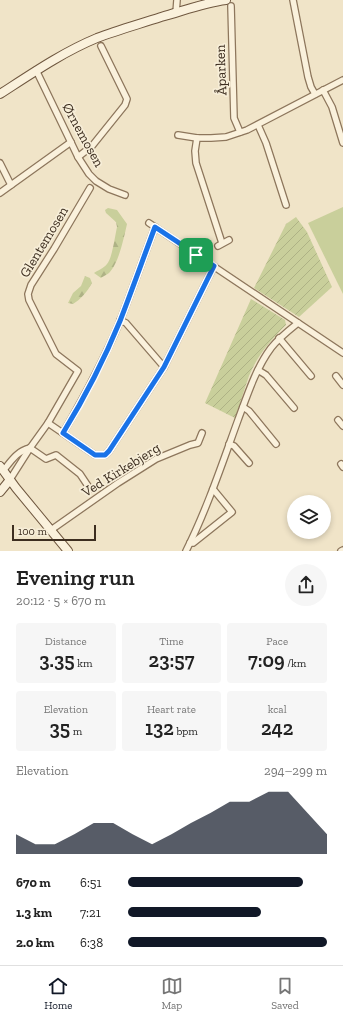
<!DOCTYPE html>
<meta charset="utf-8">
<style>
body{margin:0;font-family:"Zilla Slab",serif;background:#f6f6f6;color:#222;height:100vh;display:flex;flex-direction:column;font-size:15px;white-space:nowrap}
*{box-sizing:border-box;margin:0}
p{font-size:13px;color:#767676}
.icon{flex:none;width:22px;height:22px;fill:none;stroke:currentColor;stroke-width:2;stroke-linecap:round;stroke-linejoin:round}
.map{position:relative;height:551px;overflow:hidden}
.side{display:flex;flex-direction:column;background:#fff;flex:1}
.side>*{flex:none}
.controls{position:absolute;left:287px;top:495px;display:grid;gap:8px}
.controls a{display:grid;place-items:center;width:44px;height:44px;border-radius:50%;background:#fff;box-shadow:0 2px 6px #0003;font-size:20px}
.scale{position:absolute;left:12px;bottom:10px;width:84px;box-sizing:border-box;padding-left:4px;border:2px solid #3d2e20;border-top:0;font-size:11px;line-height:14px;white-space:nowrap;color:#3d2e20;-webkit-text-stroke:3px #f7eed8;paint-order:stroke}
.pin{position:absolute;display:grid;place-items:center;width:34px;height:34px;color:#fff;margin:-17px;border-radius:8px;box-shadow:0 2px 6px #0006}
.round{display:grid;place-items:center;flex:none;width:42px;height:42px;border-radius:21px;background:#f6f6f6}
.headline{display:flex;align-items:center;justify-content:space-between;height:68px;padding:0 16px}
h1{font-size:22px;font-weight:600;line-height:30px}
.stats{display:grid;grid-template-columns:repeat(3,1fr);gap:6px;height:68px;padding:4px 16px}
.stats div{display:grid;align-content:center;border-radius:4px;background:#f6f6f6;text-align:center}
.stats b{font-size:20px;font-weight:600}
.stats small{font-size:11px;font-weight:400}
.stats p{font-size:11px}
.chart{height:112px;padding:8px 16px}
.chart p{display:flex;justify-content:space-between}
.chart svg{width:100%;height:72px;margin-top:4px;fill:#111827;opacity:.7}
ul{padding:0 16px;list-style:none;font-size:13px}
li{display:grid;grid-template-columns:64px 48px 1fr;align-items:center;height:30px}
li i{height:10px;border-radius:5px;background:#111827}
.menu{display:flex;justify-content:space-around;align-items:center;height:56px;border-top:1px solid #e0e0e0;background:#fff;font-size:11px;color:#767676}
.menu a{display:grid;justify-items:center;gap:2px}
.menu .selected{color:#111827}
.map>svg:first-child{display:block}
.grass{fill:#c9cf9b}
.forest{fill:url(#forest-firs)}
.garden{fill:url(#garden-furrows)}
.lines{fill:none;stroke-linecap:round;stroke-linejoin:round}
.street-casing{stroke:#8d765c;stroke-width:8}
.secondary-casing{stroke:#6f573f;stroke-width:10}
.street{stroke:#faf1dc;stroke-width:5.5}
.secondary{stroke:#faf1dc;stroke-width:8}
.route-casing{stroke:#fff;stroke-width:8}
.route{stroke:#1a73e8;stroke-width:5}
.labels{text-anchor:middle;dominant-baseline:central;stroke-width:3.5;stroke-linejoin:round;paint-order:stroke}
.street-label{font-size:14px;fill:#3d2e20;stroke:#f7eed8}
</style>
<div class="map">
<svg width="343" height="551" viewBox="0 0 343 551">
<defs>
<pattern id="forest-firs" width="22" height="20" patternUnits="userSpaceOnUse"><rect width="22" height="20" fill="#c9cf9b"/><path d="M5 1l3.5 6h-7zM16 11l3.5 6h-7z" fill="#aeb285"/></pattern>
<pattern id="garden-furrows" width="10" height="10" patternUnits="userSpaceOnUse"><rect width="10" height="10" fill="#c9cf9b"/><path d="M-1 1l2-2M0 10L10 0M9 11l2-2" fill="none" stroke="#aeb285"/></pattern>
</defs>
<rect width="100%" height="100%" fill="#f0e4c8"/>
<!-- grass -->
<path class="grass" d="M343 207V294L308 223Z"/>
<!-- forest -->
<g class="forest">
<path d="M108 208 117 210 127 224C124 237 119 263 109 273 107 275 103 276 101 278L94 273C98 270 103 269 107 264 112 259 115 236 117 227L116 222 106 213 105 210Z"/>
<path d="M85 276 90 278 92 283C87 292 81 299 73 304L68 303 73 293 81 286Z"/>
</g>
<!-- garden -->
<g class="garden">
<path d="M296 217 307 232 332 287 299 317 254 288 286 224Z"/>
<path d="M251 299 285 320 286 325C271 340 257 356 249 376 244 390 240 404 235 418L205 403Z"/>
</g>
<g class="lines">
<defs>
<g id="street">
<path d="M293 0 308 77 311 87 315 94"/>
<path d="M231 6 234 118 240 132"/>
<path d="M176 13 177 0"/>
<path d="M36 70 78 157 89 174 96 181 109 189 125 195"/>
<path d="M323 90 332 107 343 143"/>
<path d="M258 125 266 143 286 205"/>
<path d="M178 135 197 138H211L226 137 247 130 343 80"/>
<path d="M197 138 195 151 196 163 222 243"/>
<path d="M78 157 92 146 125 105 127 99 101 46"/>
<path d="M0 163 11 185"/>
<path d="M0 193 71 142"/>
<path d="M149 223 343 353"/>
<path d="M218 246 229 240"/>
<path d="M120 320 126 323 164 367"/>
<path d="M279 338 311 376"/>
<path d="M258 370 266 375 294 408"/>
<path d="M336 376 343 385"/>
<path d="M243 407 249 411 276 444"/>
<path d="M338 420 343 426"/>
<path d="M48 423 95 455H105L109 451 164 367 214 266"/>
<path d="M63 433C84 397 104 360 120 321 132 290 143 259 155 227"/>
<path d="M229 444 234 446 249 463"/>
<path d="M30 448 46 459 56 455 80 474 90 489"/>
<path d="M341 464 343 467"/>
<path d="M3 471C11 461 17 451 30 448"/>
<path d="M9 481 30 448 48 423 78 371 56 354 29 300 28 294 31 285 54 249 90 188"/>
<path d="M51 530 118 483 156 459 190 445 198 443 202 433"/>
<path d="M190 543H193L232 512 213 489"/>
<path d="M186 551C207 509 222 464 238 420 247 396 256 368 271 348 279 338 288 331 298 323"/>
<path d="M341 551 343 550"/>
</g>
<g id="secondary">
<path d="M0 94C31 74 63 52 97 38 118 30 140 24 161 17 183 11 203 3 226 0"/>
<path d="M0 466 16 488 68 551"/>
<path d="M0 492 9 481"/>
</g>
</defs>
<!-- street casing -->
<use href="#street" class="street-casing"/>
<!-- secondary casing -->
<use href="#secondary" class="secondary-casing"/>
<!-- street -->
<use href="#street" class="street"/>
<!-- secondary -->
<use href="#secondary" class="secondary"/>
</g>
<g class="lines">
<defs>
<path id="route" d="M155 227 214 266 164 367 109 451 105 455H95L63 433C85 397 104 360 120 321 132 290 143 259 155 227Z"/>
</defs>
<!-- route casing -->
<use href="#route" class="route-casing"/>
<!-- route -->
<use href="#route" class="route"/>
</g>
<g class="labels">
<!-- street labels -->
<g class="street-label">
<text transform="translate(221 70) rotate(-92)">Åparken</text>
<text transform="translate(83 135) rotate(61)">Ørnemosen</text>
<text transform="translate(44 242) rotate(-59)">Glentemosen</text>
<text transform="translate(121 470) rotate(-32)">Ved Kirkebjerg</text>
</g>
</g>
</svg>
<div class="controls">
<a><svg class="icon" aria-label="layers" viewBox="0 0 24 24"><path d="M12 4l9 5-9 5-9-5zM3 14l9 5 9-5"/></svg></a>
</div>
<div class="scale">100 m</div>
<div class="pin" style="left:196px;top:255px;background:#1e9e55"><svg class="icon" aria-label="arrive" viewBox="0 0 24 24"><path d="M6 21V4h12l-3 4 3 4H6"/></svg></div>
</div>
<section class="side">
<div class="headline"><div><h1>Evening run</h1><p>20:12 · 5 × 670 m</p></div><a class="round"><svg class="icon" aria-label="share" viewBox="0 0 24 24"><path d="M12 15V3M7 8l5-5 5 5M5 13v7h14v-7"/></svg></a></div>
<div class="stats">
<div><p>Distance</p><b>3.35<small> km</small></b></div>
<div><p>Time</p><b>23:57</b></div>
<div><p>Pace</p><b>7:09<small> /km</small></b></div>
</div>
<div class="stats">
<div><p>Elevation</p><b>35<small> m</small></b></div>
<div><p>Heart rate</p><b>132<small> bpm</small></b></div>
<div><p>kcal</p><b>242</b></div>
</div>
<div class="chart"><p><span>Elevation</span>294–299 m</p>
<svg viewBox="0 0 160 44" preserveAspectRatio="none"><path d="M0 44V32L10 38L20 38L30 32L40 25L50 25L60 32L70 38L80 32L90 25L100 19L110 12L120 12L130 6L140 6L150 19L160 32V44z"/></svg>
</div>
<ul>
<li><b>670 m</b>6:51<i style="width:88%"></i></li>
<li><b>1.3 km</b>7:21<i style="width:67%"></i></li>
<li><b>2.0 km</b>6:38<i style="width:100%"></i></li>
</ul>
</section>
<nav class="menu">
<a class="selected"><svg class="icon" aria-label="home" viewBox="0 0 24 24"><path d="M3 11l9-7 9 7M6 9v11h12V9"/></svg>Home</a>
<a><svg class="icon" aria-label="map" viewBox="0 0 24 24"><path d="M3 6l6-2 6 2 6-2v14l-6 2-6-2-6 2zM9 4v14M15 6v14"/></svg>Map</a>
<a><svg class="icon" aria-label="saved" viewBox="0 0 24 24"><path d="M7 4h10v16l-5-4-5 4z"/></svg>Saved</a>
</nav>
